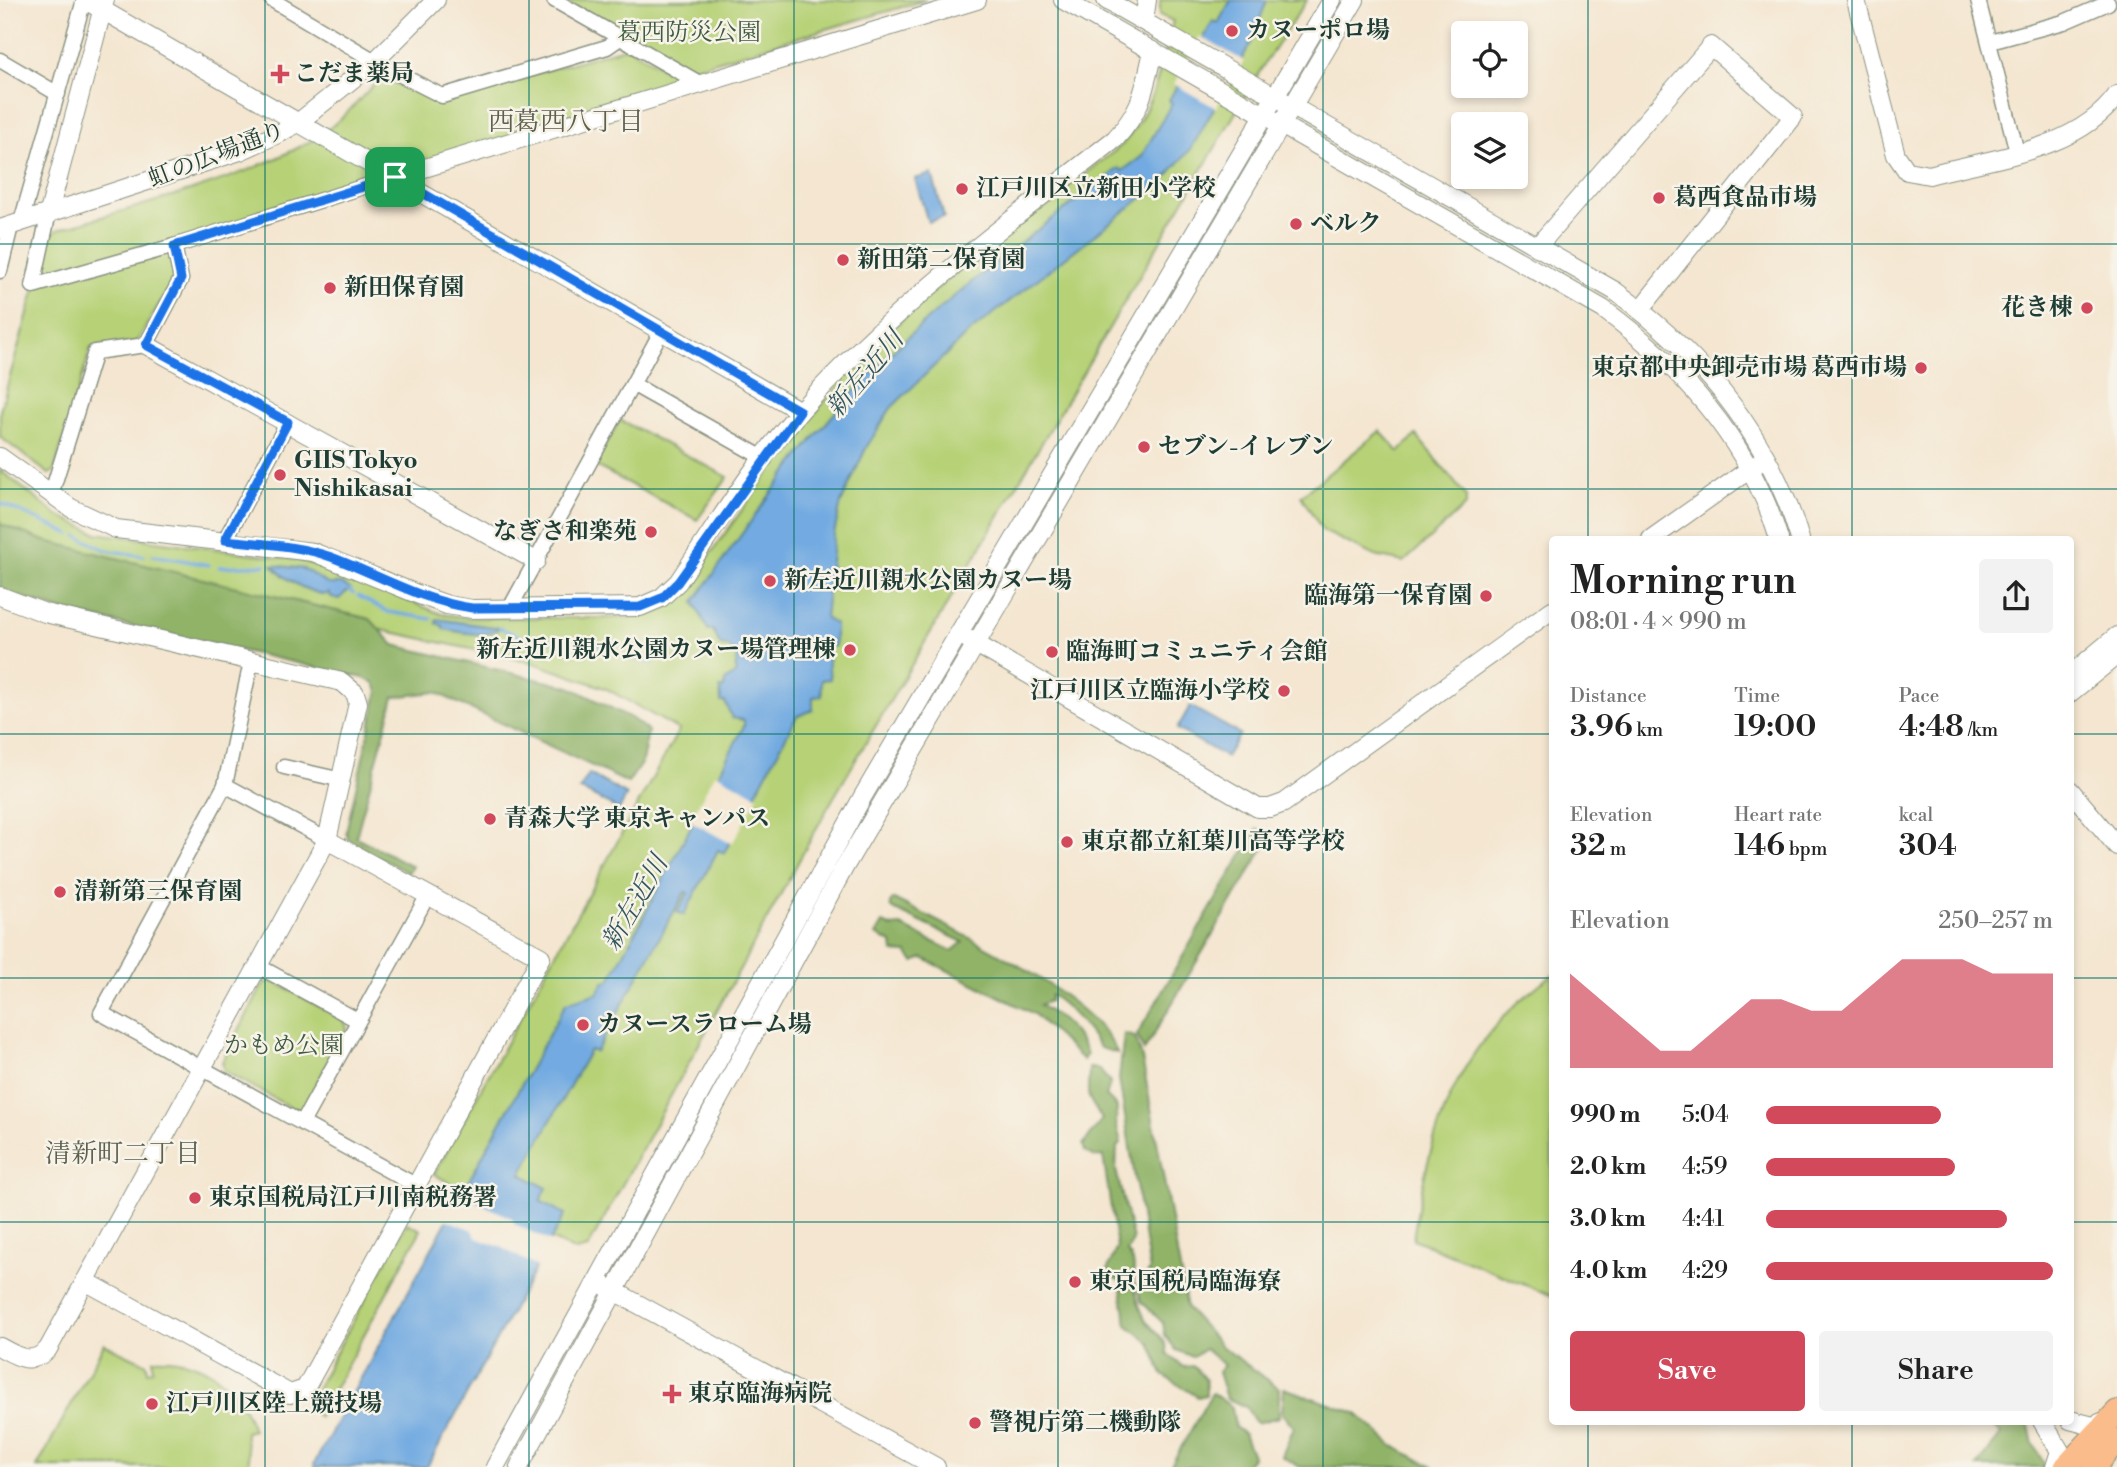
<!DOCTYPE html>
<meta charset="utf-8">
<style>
body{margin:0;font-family:"Libre Bodoni","Noto Serif JP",serif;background:#f2f2f2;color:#222;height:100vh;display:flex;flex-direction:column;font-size:26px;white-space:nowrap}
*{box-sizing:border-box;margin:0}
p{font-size:23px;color:#767676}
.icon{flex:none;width:38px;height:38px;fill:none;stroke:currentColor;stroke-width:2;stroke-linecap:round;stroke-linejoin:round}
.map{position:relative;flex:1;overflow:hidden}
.drawer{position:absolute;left:1549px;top:536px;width:525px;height:889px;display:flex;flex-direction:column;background:#fff;border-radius:7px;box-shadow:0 4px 10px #0003}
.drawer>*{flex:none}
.fabs{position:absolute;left:1451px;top:21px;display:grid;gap:14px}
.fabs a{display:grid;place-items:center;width:77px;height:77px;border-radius:7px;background:#fff;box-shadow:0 4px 10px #0003;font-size:35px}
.pin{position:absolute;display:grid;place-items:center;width:60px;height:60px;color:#fff;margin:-30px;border-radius:14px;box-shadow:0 4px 10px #0006}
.round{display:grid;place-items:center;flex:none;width:74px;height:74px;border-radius:7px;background:#f2f2f2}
.head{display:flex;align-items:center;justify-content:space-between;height:119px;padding:0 21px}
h1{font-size:38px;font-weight:600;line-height:52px}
.stats{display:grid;grid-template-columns:repeat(3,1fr);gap:10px;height:119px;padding:7px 21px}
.stats div{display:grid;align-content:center}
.stats b{font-size:30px;font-weight:600}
.stats small{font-size:19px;font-weight:400}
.stats p{font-size:19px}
.chart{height:196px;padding:14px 21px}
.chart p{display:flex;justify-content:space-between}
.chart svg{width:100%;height:126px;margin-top:7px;fill:#d1495b;opacity:.7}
.cta{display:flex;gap:14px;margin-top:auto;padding:14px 21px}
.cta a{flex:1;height:80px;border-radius:7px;background:#d1495b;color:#fff;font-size:28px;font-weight:600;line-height:80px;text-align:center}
.cta a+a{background:#f2f2f2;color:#222}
ul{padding:0 21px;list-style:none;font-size:23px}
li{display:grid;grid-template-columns:112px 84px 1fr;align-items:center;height:52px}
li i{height:18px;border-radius:9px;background:#d1495b}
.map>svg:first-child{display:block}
.green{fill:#b6d176;stroke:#6a8755;stroke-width:2}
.forest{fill:#90b367;stroke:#58784e;stroke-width:2}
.water{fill:#72aae1;stroke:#48748a;stroke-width:2}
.pier{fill:#f4e6d0}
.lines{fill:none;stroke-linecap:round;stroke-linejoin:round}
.stream{stroke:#72aae1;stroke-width:3.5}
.minor-casing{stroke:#8a9282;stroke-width:17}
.tertiary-casing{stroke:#8a9282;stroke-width:20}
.trunk-casing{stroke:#8a9282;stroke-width:25}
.minor{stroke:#fff;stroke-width:14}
.tertiary{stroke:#fff;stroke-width:18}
.trunk{stroke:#fabc8b;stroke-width:23}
.route-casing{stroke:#fff;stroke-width:14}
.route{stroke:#1a73e8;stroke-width:9}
.grid{fill:none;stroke:#0f766e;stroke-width:2;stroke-opacity:0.55}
.poi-dot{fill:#d1495b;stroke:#f7f3e8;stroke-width:2.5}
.labels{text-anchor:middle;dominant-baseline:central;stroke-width:5;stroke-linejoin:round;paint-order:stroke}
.poi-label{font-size:24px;font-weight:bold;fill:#1f3d34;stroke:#f7f3e8;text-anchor:start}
.park-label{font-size:24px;fill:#3d5b41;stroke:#f7f3e8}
.street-label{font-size:24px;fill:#1f3d34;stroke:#f7f3e8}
.neighbourhood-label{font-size:26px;fill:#5e604e;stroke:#f7f3e8}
.water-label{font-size:26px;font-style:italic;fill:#34585f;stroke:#f7f3e8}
</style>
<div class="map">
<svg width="2117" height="1467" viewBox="0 0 2117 1467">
<rect width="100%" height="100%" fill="#f7f3e8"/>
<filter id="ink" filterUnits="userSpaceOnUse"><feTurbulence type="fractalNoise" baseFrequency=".0143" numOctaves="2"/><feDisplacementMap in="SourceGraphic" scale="14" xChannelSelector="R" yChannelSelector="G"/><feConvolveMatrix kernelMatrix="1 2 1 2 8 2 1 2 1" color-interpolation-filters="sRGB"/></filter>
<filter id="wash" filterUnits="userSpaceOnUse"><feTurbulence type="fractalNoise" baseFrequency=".00686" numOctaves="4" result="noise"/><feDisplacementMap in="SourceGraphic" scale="28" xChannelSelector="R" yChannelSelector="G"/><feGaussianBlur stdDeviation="1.57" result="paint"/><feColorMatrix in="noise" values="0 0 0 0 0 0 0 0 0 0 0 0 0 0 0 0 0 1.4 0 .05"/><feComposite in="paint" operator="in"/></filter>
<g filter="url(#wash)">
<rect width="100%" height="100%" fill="#f4e6d0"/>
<!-- green -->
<g class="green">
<path d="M563 0H926L686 70Z"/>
<path d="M1160 0H1307L1263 66 827 809 588 1248 576 1251 555 1241H550L434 1174 679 730 605 688 531 662 307 614 0 538V470L57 515 96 533 297 560 333 570 441 614 469 618H629L664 609 682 594C742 511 799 424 870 351 946 273 1036 212 1121 146 1155 108 1160 69 1173 21L1160 15Z"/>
<path d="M627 47 683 79 681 83 169 247 175 277 137 342 91 348 54 471 49 474 0 437V411L50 236 57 230C137 206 236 182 309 142 338 126 358 101 380 78L441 101Z"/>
<path d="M620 420 728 477 697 520 594 465Z"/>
<path d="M1380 431 1399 452 1416 435 1466 496V505L1404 562 1375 556 1323 531 1301 496Z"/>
<path d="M1552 975V1296L1413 1239C1430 1128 1456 1043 1552 975Z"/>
<path d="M273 981 344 1020 347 1028 303 1109 295 1110 224 1071 222 1062 264 983Z"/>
<path d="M407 1223 421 1230 319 1417 306 1407Z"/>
<path d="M104 1344 147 1364 148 1371 153 1370V1359C203 1356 238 1384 253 1430L245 1432 250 1467H37Z"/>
</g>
<!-- forest -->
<g class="forest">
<path d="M0 524 45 541 370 619 394 645 570 687 631 718 648 731 642 762 628 783 435 692 394 697 356 837 412 866 408 873 348 839 346 832 378 692 375 683 364 678 59 610 0 590Z"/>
<path d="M1257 829 1272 834 1144 1051 1137 1035Z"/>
<path d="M894 899C950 928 1095 995 1117 1053L1100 1048C1086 1027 1072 1009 1051 995L1050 1001 1040 1005C1061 1018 1077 1030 1087 1054L1083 1060 1034 1014 923 958 914 962 907 953 893 952 892 943 876 935 883 923 892 927 901 926 952 951 963 942 891 908 890 903Z"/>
<path d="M1124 1034 1135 1037 1142 1058 1187 1308 1221 1346 1279 1388V1417L1256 1423 1246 1407 1226 1398 1218 1372 1224 1365 1205 1349 1193 1357 1176 1350 1165 1335 1163 1323 1141 1301 1137 1286 1150 1271 1119 1079Z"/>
<path d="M1089 1068 1099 1069 1110 1083 1106 1096 1117 1107 1116 1123 1121 1143 1117 1147 1116 1170 1133 1240 1127 1252C1137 1262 1133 1272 1134 1284 1135 1293 1140 1308 1144 1317 1150 1330 1168 1337 1167 1353L1183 1367 1193 1366 1206 1380V1395L1198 1397 1163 1375 1150 1343 1127 1325 1121 1290 1124 1283 1106 1273 1117 1247 1103 1156 1095 1157 1085 1151 1083 1145 1102 1119C1084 1091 1088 1101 1089 1068Z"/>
<path d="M1284 1388 1356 1413 1393 1446 1433 1467H1300L1282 1456 1294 1427 1282 1414Z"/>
<path d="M1212 1393 1232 1407 1235 1427 1244 1434 1253 1456 1244 1467H1170Z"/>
<path d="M1988 1421H2028L2033 1444 2046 1467H1977L2001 1434Z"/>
</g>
<!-- water -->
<g class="water">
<path d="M1231 0H1267L1252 41 1191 149 1161 183 965 336 891 408 866 448 841 503 834 534 825 618 835 624V646L827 647 830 679 821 680 822 696 813 697V710L797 716 724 853 718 850 684 915 677 912 688 893 685 892 596 1052 590 1050 521 1174 547 1188 540 1201 565 1214 427 1467H315L314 1464 566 1003 598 993 604 982 610 980 744 726V720L732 718 725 702H721L720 688H724L725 681 735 674 737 656 729 647 720 645 713 630H708L694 602C745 529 795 456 855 390 933 305 1028 238 1119 168L1122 171 1141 157 1172 103 1169 100 1213 21 1218 23Z"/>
<path d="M932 174 944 217 928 222 915 179Z"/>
<path d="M272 565 304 569 328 584H342L350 589 339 599 331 597 329 593 324 595C305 590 287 582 272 565Z"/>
<path d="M437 619 500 628C485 639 460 632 443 629V626L436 623Z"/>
<path d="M1190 706 1240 734 1226 757 1177 729Z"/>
<path d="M589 774 627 795 619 810 580 789Z"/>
</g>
<!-- pier -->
<g class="pier">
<path d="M1200 36 1244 61 1216 108 1174 84Z"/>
<path d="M715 773 758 796 732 844 690 821Z"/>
<path d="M460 1190 464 1196 512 1218 515 1224 549 1241H554L539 1268 503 1248 476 1238 473 1230 444 1219Z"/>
</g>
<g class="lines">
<!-- stream -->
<g class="stream">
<path d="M0 503 70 534"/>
<path d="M77 536 106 550 144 556"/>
<path d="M153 555 209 565"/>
<path d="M219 567 265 565"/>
<path d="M349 590 353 593"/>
<path d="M358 596 388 612 431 619"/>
<path d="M500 628 537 643 568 638 587 640 626 658 653 663"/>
</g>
</g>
</g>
<g filter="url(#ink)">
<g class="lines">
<defs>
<g id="minor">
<path d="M272 0 385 67 442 96 607 47 620 38"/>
<path d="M554 0 701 84"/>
<path d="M1978 0 2017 152"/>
<path d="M1990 42 2064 22 2108 3"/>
<path d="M0 60 58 94"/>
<path d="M49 212 33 286 174 246 395 177"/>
<path d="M21 222 84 0"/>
<path d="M0 271 11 226"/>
<path d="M634 385 765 459"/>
<path d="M51 495 95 352 146 345 181 279 174 246"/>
<path d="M225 540 288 422"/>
<path d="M511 606 661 332"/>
<path d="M251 662 225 785 101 1013 415 1185"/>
<path d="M284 767 342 780"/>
<path d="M225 785 327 840"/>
<path d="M258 966 357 1020"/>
<path d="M302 1123 428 895"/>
</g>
<g id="tertiary">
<path d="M85 0 800 411"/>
<path d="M1063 0 1603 309C1682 367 1750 443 1779 539"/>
<path d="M1106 0 1615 291C1701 354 1769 435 1800 539"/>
<path d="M1856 0 1896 155 1907 171 1929 175C1991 158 2077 151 2117 95"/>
<path d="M1144 21 1147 0"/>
<path d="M395 177 977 0"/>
<path d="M49 212 105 0"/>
<path d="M0 229 240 151 280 133 299 122 375 61 436 0"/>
<path d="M1537 247 1711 46 1793 117 1640 310"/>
<path d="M146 345 536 561"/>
<path d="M0 457 71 508 116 529 313 552 417 594 447 605 472 609 640 607 661 598 678 582C716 526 757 459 802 409 896 305 1005 225 1115 139 1143 109 1144 89 1153 51"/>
<path d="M1651 539 1757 464"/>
<path d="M0 596 45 613 342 682 355 693 358 703 327 840 48 1349C32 1366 18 1357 0 1347"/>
<path d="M966 638 1258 808H1270L1284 803 1552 610"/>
<path d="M2070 675 2117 636"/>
<path d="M2070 693 2117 655"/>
<path d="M2070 790 2117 846"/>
<path d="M85 1281 290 1394 305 1389 541 957 327 840"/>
<path d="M605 1286 936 1467"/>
<path d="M2070 1420 2093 1426 2109 1419"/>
<path d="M2042 1421 2060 1451 2055 1467"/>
<path d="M495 1467 863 796 1332 0"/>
<path d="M519 1467 845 866 1355 0"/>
</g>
<g id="trunk">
<path d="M2066 1467 2117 1412"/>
<path d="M2094 1467 2117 1440"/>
</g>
</defs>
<!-- minor casing -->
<use href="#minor" class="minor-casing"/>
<!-- tertiary casing -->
<use href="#tertiary" class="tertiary-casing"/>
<!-- trunk casing -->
<use href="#trunk" class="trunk-casing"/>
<!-- minor -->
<use href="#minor" class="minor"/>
<!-- tertiary -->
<use href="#tertiary" class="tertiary"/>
<!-- trunk -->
<use href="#trunk" class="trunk"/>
</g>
</g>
<g class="lines" filter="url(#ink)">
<defs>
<path id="route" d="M395 177 800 411 678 582 662 598 640 607 472 608C422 601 379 575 331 557 298 545 261 544 225 540L288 422 146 345 181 279 174 246Z"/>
</defs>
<!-- route casing -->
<use href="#route" class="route-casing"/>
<!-- route -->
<use href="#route" class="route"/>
</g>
<!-- grid -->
<path class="grid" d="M265 0V1467M529 0V1467M794 0V1467M1058 0V1467M1323 0V1467M1588 0V539M1852 0V539M0 244H2117M0 489H2117M0 734H1552M2070 734H2117M0 978H1552M2070 978H2117M0 1222H1552M2070 1222H2117M1588 1421V1467M1852 1421V1467"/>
<!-- markers -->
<g class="poi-dot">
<circle cx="1232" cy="31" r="7"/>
<path d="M276.5 63.5h7v7h7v7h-7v7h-7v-7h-7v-7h7z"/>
<circle cx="962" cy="189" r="7"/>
<circle cx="1659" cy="198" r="7"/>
<circle cx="1296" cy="224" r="7"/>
<circle cx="843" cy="260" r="7"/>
<circle cx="330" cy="288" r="7"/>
<circle cx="2087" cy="308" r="7"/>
<circle cx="1921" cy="368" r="7"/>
<circle cx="1144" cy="447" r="7"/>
<circle cx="280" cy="475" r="7"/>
<circle cx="651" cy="532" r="7"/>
<circle cx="770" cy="581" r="7"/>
<circle cx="1486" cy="596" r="7"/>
<circle cx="850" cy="650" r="7"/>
<circle cx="1052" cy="652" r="7"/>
<circle cx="1284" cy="691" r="7"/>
<circle cx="490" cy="819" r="7"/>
<circle cx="1067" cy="842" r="7"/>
<circle cx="60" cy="892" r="7"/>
<circle cx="583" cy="1025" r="7"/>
<circle cx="195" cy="1198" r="7"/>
<circle cx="1075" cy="1282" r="7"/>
<path d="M668.5 1383.5h7v7h7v7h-7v7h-7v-7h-7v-7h7z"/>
<circle cx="152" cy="1404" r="7"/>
<circle cx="975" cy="1423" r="7"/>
</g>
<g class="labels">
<!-- poi labels -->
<g class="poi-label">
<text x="1246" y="31">カヌーポロ場</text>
<text x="294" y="74">こだま薬局</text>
<text x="976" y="189">江戸川区立新田小学校</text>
<text x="1673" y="198">葛西食品市場</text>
<text x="1310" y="224">ベルク</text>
<text x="857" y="260">新田第二保育園</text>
<text x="344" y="288">新田保育園</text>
<text x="2073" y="308" text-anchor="end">花き棟</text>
<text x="1907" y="368" text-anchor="end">東京都中央卸売市場 葛西市場</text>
<text x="1158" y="447">セブン-イレブン</text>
<text x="294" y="461">GIIS Tokyo<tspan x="294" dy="28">Nishikasai</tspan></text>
<text x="637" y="532" text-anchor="end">なぎさ和楽苑</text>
<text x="784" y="581">新左近川親水公園カヌー場</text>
<text x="1472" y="596" text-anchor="end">臨海第一保育園</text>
<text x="836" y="650" text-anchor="end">新左近川親水公園カヌー場管理棟</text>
<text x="1066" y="652">臨海町コミュニティ会館</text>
<text x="1270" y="691" text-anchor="end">江戸川区立臨海小学校</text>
<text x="504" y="819">青森大学 東京キャンパス</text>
<text x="1081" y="842">東京都立紅葉川高等学校</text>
<text x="74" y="892">清新第三保育園</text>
<text x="597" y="1025">カヌースラローム場</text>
<text x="209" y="1198">東京国税局江戸川南税務署</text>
<text x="1089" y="1282">東京国税局臨海寮</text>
<text x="688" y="1394">東京臨海病院</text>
<text x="166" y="1404">江戸川区陸上競技場</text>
<text x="989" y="1423">警視庁第二機動隊</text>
</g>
<!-- park labels -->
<g class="park-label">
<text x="689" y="33">葛西防災公園</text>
<text x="284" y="1046">かもめ公園</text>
</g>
<!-- street labels -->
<g class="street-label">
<text transform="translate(217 155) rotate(-21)">虹の広場通り</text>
</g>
<!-- neighbourhood labels -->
<g class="neighbourhood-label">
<text x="566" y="122">西葛西八丁目</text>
<text x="123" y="1154">清新町二丁目</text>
</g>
<!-- water labels -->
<g class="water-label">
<text transform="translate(865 374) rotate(-50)">新左近川</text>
<text transform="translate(635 903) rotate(-60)">新左近川</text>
</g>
</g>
</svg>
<div class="fabs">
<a><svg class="icon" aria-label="locate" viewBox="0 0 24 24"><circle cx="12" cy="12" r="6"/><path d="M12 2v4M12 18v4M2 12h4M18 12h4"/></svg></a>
<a><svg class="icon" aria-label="layers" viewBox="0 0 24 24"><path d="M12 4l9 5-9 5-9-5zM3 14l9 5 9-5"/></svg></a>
</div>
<div class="pin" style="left:395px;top:177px;background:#1e9e55"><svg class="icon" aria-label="arrive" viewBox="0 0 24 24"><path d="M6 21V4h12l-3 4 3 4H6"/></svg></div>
<section class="drawer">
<div class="head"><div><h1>Morning run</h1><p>08:01 · 4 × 990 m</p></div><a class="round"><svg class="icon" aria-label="share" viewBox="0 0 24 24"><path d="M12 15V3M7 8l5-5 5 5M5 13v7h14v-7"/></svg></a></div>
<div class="stats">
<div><p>Distance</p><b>3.96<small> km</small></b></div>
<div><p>Time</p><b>19:00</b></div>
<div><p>Pace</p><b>4:48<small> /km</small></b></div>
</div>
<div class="stats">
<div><p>Elevation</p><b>32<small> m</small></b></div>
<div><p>Heart rate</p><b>146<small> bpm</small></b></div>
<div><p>kcal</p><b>304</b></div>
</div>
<div class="chart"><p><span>Elevation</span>250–257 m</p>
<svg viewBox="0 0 160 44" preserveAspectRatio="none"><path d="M0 44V11L10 20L20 29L30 38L40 38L50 29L60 20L70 20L80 24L90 24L100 15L110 6L120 6L130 6L140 11L150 11L160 11V44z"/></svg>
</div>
<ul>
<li><b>990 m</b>5:04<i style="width:61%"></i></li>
<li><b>2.0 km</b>4:59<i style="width:66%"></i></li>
<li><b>3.0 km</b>4:41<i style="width:84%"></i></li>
<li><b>4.0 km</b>4:29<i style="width:100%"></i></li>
</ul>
<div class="cta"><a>Save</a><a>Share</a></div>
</section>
</div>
